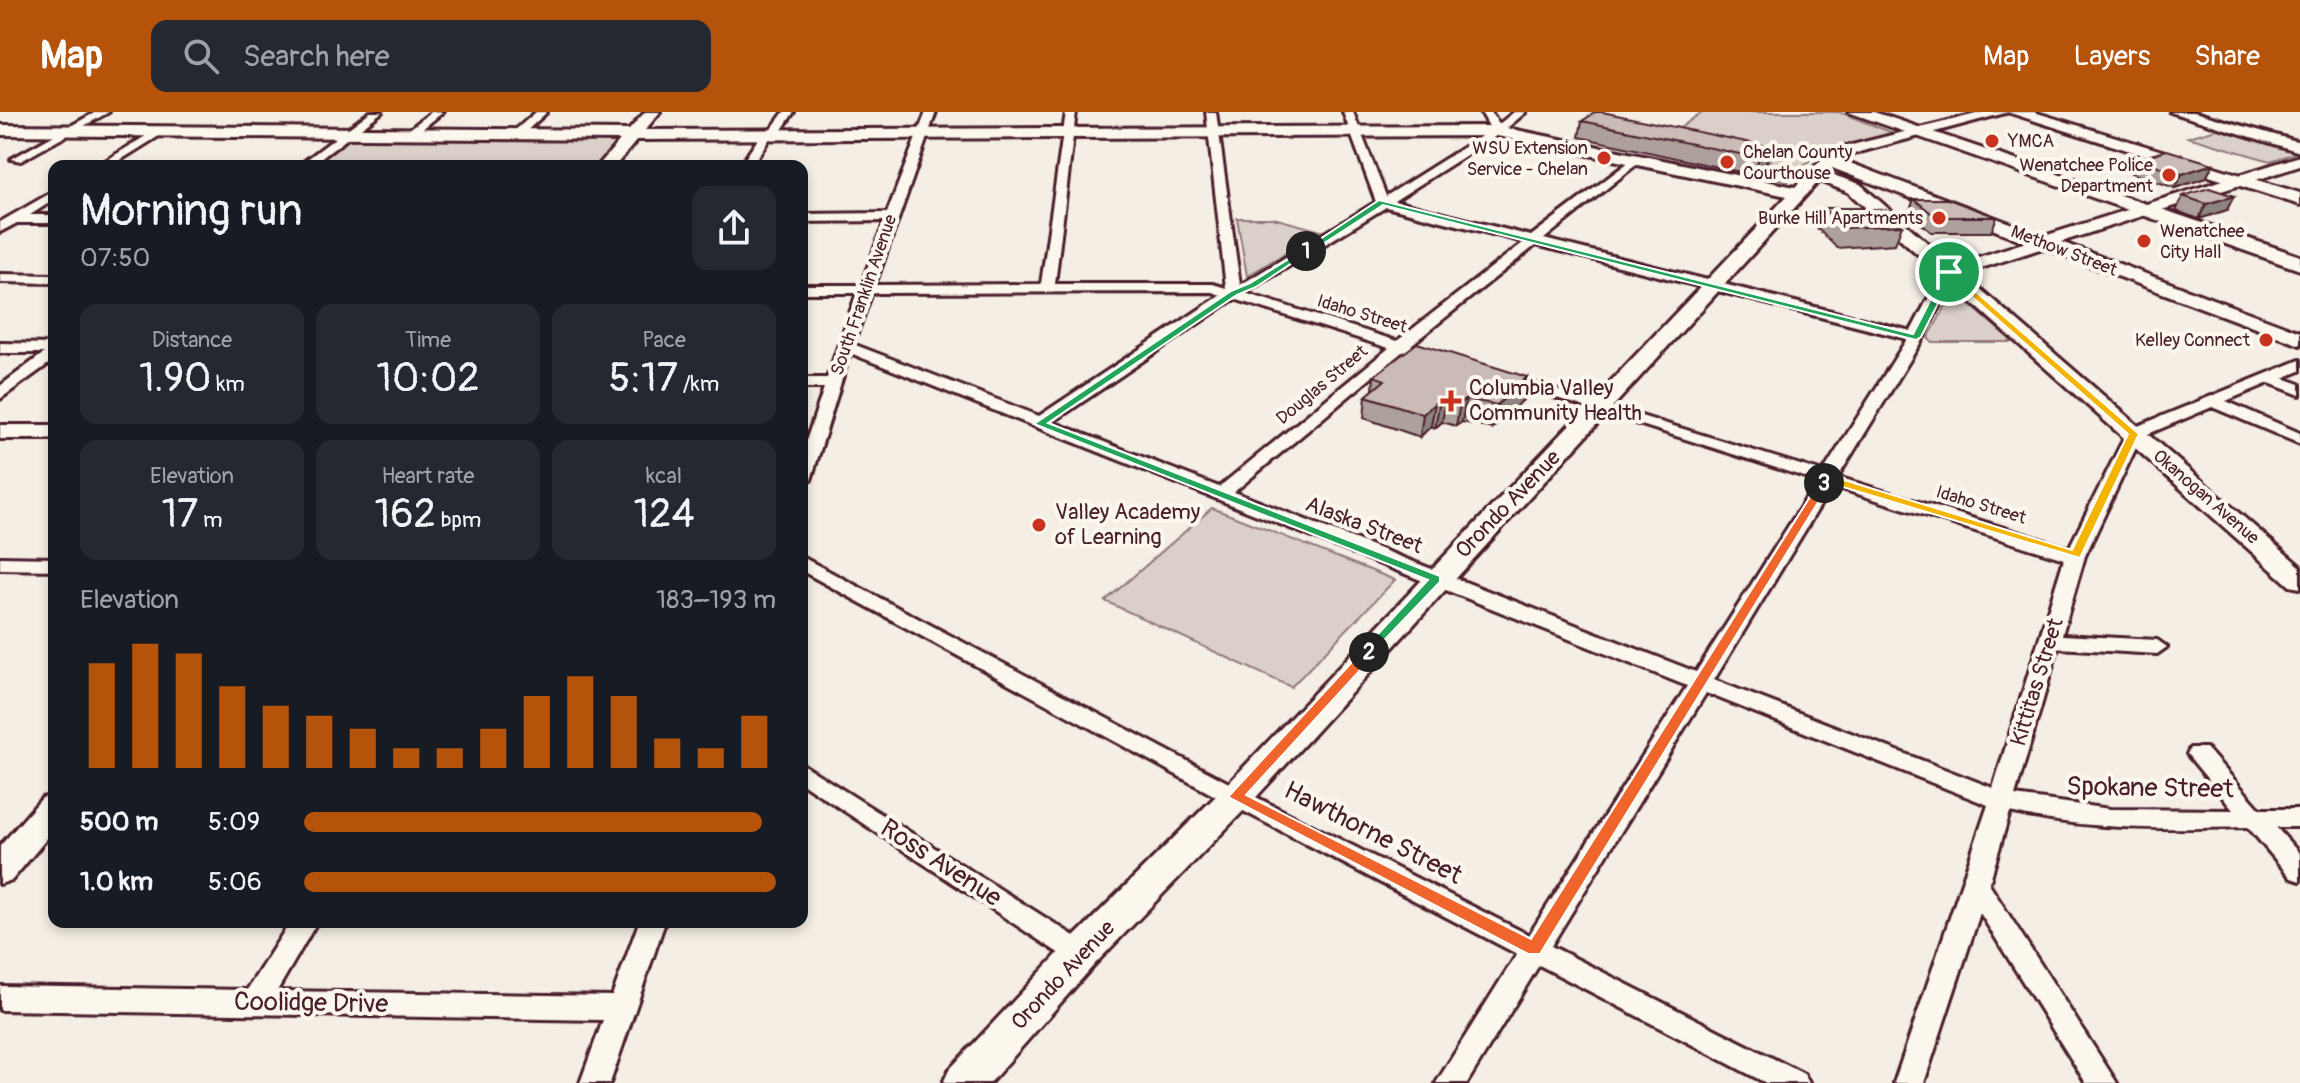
<!DOCTYPE html>
<meta charset="utf-8">
<style>
body{margin:0;font-family:Pangolin,sans-serif;background:#242831;color:#f1f3f6;height:100vh;display:flex;flex-direction:column;font-size:30px;white-space:nowrap}
*{box-sizing:border-box;margin:0}
p{font-size:26px;color:#9ea1a6}
.icon{flex:none;width:44px;height:44px;fill:none;stroke:currentColor;stroke-width:2;stroke-linecap:round;stroke-linejoin:round}
.map{position:relative;flex:1;overflow:hidden}
.details{position:absolute;left:48px;top:48px;width:760px;height:768px;display:flex;flex-direction:column;background:#171b24;border-radius:16px;box-shadow:0 4px 12px #0003}
.details>*{flex:none}
.pin{position:absolute;display:grid;place-items:center;width:68px;height:68px;color:#fff;margin:-34px;border:4px solid #fff;border-radius:50%;box-shadow:0 2px 8px #0007}
.km{position:absolute;width:40px;height:40px;margin:-20px;border-radius:50%;background:#222;color:#fff;font-size:22px;line-height:40px;text-align:center}
.round{display:grid;place-items:center;flex:none;width:84px;height:84px;border-radius:16px;background:#242831}
.summary{display:flex;align-items:center;justify-content:space-between;height:136px;padding:0 32px}
h1{font-size:44px;font-weight:600;line-height:60px}
.stats{display:grid;grid-template-columns:repeat(3,1fr);gap:12px;height:136px;padding:8px 32px}
.stats div{display:grid;align-content:center;border-radius:16px;background:#242831;text-align:center}
.stats b{font-size:40px;font-weight:600}
.stats small{font-size:22px;font-weight:400}
.stats p{font-size:22px}
.chart{height:224px;padding:16px 32px}
.chart p{display:flex;justify-content:space-between}
.chart svg{width:100%;height:144px;margin-top:8px;stroke:#b45309;stroke-width:6}
ul{padding:0 32px;list-style:none;font-size:26px}
li{display:grid;grid-template-columns:128px 96px 1fr;align-items:center;height:60px}
li i{height:20px;border-radius:10px;background:#b45309}
header{display:flex;align-items:center;gap:48px;box-sizing:border-box;height:112px;padding:0 40px;background:#b45309;color:#fff}
header strong{font-size:38px}
nav{display:flex;gap:44px;margin-inline-start:auto;font-size:28px}
.search{width:560px;height:72px;background:#242831;display:flex;align-items:center;gap:20px;box-sizing:border-box;padding:0 28px;border-radius:16px;color:#9ea1a6;font-size:30px}
.map>svg:first-child{display:block}
.green{fill:#dbd0c9;stroke:#92787a;stroke-width:2}
.lines{fill:none;stroke-linecap:round;stroke-linejoin:round}
.street-casing{stroke:#4a1f2b;stroke-width:6}
.secondary-casing{stroke:#4a1f2b;stroke-width:6}
.primary-casing{stroke:#4a1f2b;stroke-width:6}
.street{fill:#fbf7ec;fill-rule:evenodd}
.secondary{fill:#fbf7ec;fill-rule:evenodd}
.primary{fill:#fbf7ec;fill-rule:evenodd}
.wall{fill:#aea19d;stroke:#4a1f2b;stroke-width:2}
.shaded-wall{fill:#8d837f;stroke:#4a1f2b;stroke-width:2}
.building{fill:#cabbb6;stroke:#4a1f2b;stroke-width:2}
.split-1{fill:#22a559;stroke:#fff;stroke-width:2}
.split-2{fill:#22a559;stroke:#fff;stroke-width:2}
.split-3{fill:#f0652b;stroke:#fff;stroke-width:2}
.split-4{fill:#f5b400;stroke:#fff;stroke-width:2}
.poi-dot{fill:#c8321e;stroke:#fbf7ec;stroke-width:3}
.labels{text-anchor:middle;dominant-baseline:central;stroke-width:8;stroke-linejoin:round;paint-order:stroke}
.far-poi-label{font-size:18px;fill:#4a1f2b;stroke:#fbf7ec;text-anchor:end}
.far-street-label{font-size:18px;fill:#4a1f2b;stroke:#fbf7ec}
.poi-label{font-size:22px;fill:#4a1f2b;stroke:#fbf7ec;text-anchor:start}
.street-label{font-size:22px;fill:#4a1f2b;stroke:#fbf7ec}
.near-street-label{font-size:26px;fill:#4a1f2b;stroke:#fbf7ec}
</style>
<header>
<strong>Map</strong>
<div class="search"><svg class="icon" aria-label="search" viewBox="0 0 24 24"><circle cx="10" cy="10" r="6"/><path d="M15 15l6 6"/></svg>Search here</div>
<nav><a>Map</a><a>Layers</a><a>Share</a></nav>
</header>
<div class="map">
<svg width="2300" height="971" viewBox="0 0 2300 971">
<rect width="100%" height="100%" fill="#f4eee4"/>
<filter id="ink" filterUnits="userSpaceOnUse"><feTurbulence type="fractalNoise" baseFrequency=".0125" numOctaves="2"/><feDisplacementMap in="SourceGraphic" scale="16" xChannelSelector="R" yChannelSelector="G"/><feConvolveMatrix kernelMatrix="1 2 1 2 8 2 1 2 1" color-interpolation-filters="sRGB"/></filter>
<g filter="url(#ink)">
<!-- green -->
<g class="green">
<path d="M1702 0H1839L1893 21 1812 46 1788 69 1754 63 1773 45 1669 24Z"/>
<path d="M2217 17 2294 39 2296 41 2270 49 2188 25Z"/>
<path d="M359 25 616 27 619 30 597 54H314L350 27Z"/>
<path d="M1237 106H1273L1322 119 1247 164Z"/>
<path d="M1949 188 1969 192 2013 230H1932L1928 226Z"/>
<path d="M1212 396 1395 468 1291 575 1105 489Z"/>
</g>
<g class="lines">
<defs>
<g id="street">
<path d="M96 0H109L21 49 11 47Z"/>
<path d="M370 0H382L311 54H298Z"/>
<path d="M431 0H443L415 23H407V19Z"/>
<path d="M536 0H547L521 24H513V20Z"/>
<path d="M784 0H794L777 25 770 26 752 54H740L762 21 769 20Z"/>
<path d="M926 0H936L875 173 1041 172 1066 0H1076L1055 172H1213L1226 176 1206 0H1216L1240 173 1376 90 1343 0H1353L1386 84 1491 18 1481 0H1491L1499 12 1514 0H1526L1501 21 1394 89 1531 124 1638 43 1644 46 1642 48 1544 127 1911 219 1942 160 1954 157 1956 160 1924 225 1838 365 2069 436 2128 318 2300 248V259L2283 266 2300 272V283L2269 271 2226 289 2300 321V332L2212 295 2141 325 2085 444 2062 523 2157 528 2167 535 2157 542 2058 536 2015 684 2110 697 2233 698 2187 642 2190 636H2206L2260 697H2300V715H2276L2300 742V769L2291 766 2248 715C2168 717 2088 719 2010 700L1989 772 2117 971H2086L1980 801 1924 971H1894L1988 693 1706 581 1551 834 1804 962 1809 971H1766L1539 853 1467 971H1436L1517 842 1228 691 802 459V445L1244 679 1529 823 1687 574 850 241 811 368 802 373V341L824 276H802V266H827L857 181H802V173H861L885 109 802 110V102L887 101ZM1386 95 1524 130 1397 229 1245 181ZM1536 133 1907 227 1823 360 1508 263H1496L1494 266 1817 369 1696 560 1234 380 1402 240 1438 248V242L1411 233ZM1212 180 1221 183 1039 304 853 232 872 181ZM1234 187 1389 236 1219 375 1053 310ZM1832 374 2064 447 1993 676 1714 568Z"/>
<path d="M157 17 167 19 111 54H97Z"/>
<path d="M54 79V88L30 103H54V111H17L0 120V110Z"/>
<path d="M0 162 54 163V171L0 170Z"/>
<path d="M0 231 54 232V248L0 287V274L44 241H0Z"/>
<path d="M0 445 54 446V458L0 457Z"/>
<path d="M802 652 1090 834 1094 842 1090 850 1081 853 1072 850 802 671Z"/>
<path d="M290 810H317L277 879 612 884 639 810H665L610 971H580L603 908 0 898V874L247 878Z"/>
</g>
<g id="secondary">
<path d="M645 0H660L645 18 1497 14 1795 75 1823 46 1844 35 1984 0H2009L1856 41 1842 48 2044 124 2300 44V54L2061 130 2300 220V233L2043 136 1963 162 2300 454V476L2290 474 1848 80 1819 69 1248 694 1094 853 990 971H943L949 958 1068 831 1224 676 1787 84 1497 24 637 28 615 54H598L620 28 0 23V13L629 18ZM1832 56 2026 130 1953 153 1860 72 1827 61Z"/>
<path d="M2170 0H2194L2300 30V40Z"/>
<rect x="0" y="313" width="54" height="14"/>
<path d="M54 683V718L12 768 0 772V734L42 686Z"/>
</g>
<g id="primary">
<path d="M1848 0H1874L2300 144V158Z"/>
<path d="M2007 0H2034L2300 81V93Z"/>
</g>
</defs>
<!-- street casing -->
<use href="#street" class="street-casing"/>
<!-- secondary casing -->
<use href="#secondary" class="secondary-casing"/>
<!-- primary casing -->
<use href="#primary" class="primary-casing"/>
<!-- street -->
<use href="#street" class="street"/>
<!-- secondary -->
<use href="#secondary" class="secondary"/>
<!-- primary -->
<use href="#primary" class="primary"/>
</g>
<!-- wall -->
<g class="wall">
<path d="M1582 9 1771 35 1766 51 1754 63 1579 25Z"/>
<path d="M2137 47 2213 52 2206 66 2175 76 2131 61Z"/>
<path d="M2183 84 2227 98 2199 107 2176 99Z"/>
<path d="M1914 87 1997 105 1991 120H1931L1909 101Z"/>
<path d="M1823 96 1902 113 1895 132 1837 136 1817 116Z"/>
<path d="M1374 264 1527 265 1523 288 1493 316 1462 310 1456 314 1442 310 1435 316 1431 314 1420 325 1364 306 1366 284 1373 278Z"/>
</g>
<!-- shaded-wall -->
<g class="shaded-wall">
<path d="M1771 35 1766 51 1754 63 1759 46Z"/>
<path d="M2213 52 2206 66 2175 76 2182 62Z"/>
<path d="M2234 84 2227 98 2199 107 2206 92Z"/>
<path d="M1527 265 1523 288 1493 316 1497 293Z"/>
<path d="M1446 287 1442 310 1435 316 1439 293Z"/>
<path d="M1466 287 1462 310 1456 314 1460 291Z"/>
<path d="M1435 291 1431 314 1420 325 1423 302Z"/>
</g>
<!-- building -->
<g class="building">
<path d="M1596 0H1602L1771 35 1759 46 1582 9Z"/>
<path d="M2167 38 2213 52 2182 62 2137 47Z"/>
<path d="M2209 76 2234 84 2206 92 2183 84Z"/>
<path d="M1914 87H1948L1997 105H1936Z"/>
<path d="M1823 96H1858L1886 98 1902 113 1844 116Z"/>
<path d="M1417 231 1527 265 1497 293 1466 287 1460 291 1446 287 1439 293 1435 291 1423 302 1366 284 1385 268 1374 264Z"/>
</g>
</g>
<!-- split-1 -->
<path class="split-1" d="M1379 88 1913 222 1945 160H1954L1921 225 1916 228 1383 93 1309 141 1302 139Z"/>
<!-- split-2 -->
<path class="split-2" d="M1303 138 1310 139 1256 175 1237 183 1048 311 1440 464V470L1369 544 1364 543V537L1428 468 1034 312 1231 179 1250 171Z"/>
<!-- split-3 -->
<path class="split-3" d="M1820 369 1830 371 1540 842H1528L1228 685 1364 537H1374V543L1246 683 1531 827Z"/>
<!-- split-4 -->
<path class="split-4" d="M1946 159H1952L2139 322 2080 446 1830 371 1824 375 1818 371 1823 364H1831L2072 438 2128 322 1946 162Z"/>
<!-- markers -->
<g class="poi-dot">
<circle cx="1992" cy="29" r="8"/>
<circle cx="1604" cy="46" r="8"/>
<circle cx="1727" cy="50" r="8"/>
<circle cx="2169" cy="63" r="8"/>
<circle cx="1939" cy="106" r="8"/>
<circle cx="2144" cy="129" r="8"/>
<circle cx="2266" cy="228" r="8"/>
<path d="M1447 277h8v8h8v8h-8v8h-8v-8h-8v-8h8z"/>
<circle cx="1039" cy="413" r="8"/>
</g>
<g class="labels">
<!-- far-poi labels -->
<g class="far-poi-label">
<text x="2008" y="29" text-anchor="start">YMCA</text>
<text x="1588" y="36">WSU Extension<tspan x="1588" dy="21">Service - Chelan</tspan></text>
<text x="1743" y="40" text-anchor="start">Chelan County<tspan x="1743" dy="21">Courthouse</tspan></text>
<text x="2153" y="53">Wenatchee Police<tspan x="2153" dy="21">Department</tspan></text>
<text x="1923" y="106">Burke Hill Apartments</text>
<text x="2160" y="119" text-anchor="start">Wenatchee<tspan x="2160" dy="21">City Hall</tspan></text>
<text x="2250" y="228">Kelley Connect</text>
</g>
<!-- far-street labels -->
<g class="far-street-label">
<text transform="translate(2064 139) rotate(21)">Methow Street</text>
<text transform="translate(864 183) rotate(-71)">South Franklin Avenue</text>
<text transform="translate(1362 202) rotate(17)">Idaho Street</text>
<text transform="translate(1322 273) rotate(-40)">Douglas Street</text>
<text transform="translate(2206 385) rotate(41)">Okanogan Avenue</text>
<text transform="translate(1981 393) rotate(17)">Idaho Street</text>
</g>
<!-- poi labels -->
<g class="poi-label">
<text x="1469" y="276">Columbia Valley<tspan x="1469" dy="25">Community Health</tspan></text>
<text x="1055" y="400">Valley Academy<tspan x="1055" dy="25">of Learning</tspan></text>
</g>
<!-- street labels -->
<g class="street-label">
<text transform="translate(1508 392) rotate(-46)">Orondo Avenue</text>
<text transform="translate(1364 413) rotate(21)">Alaska Street</text>
<text transform="translate(2037 570) rotate(-73)">Kittitas Street</text>
<text transform="translate(1063 863) rotate(-47)">Orondo Avenue</text>
</g>
<!-- near-street labels -->
<g class="near-street-label">
<text transform="translate(2150 676) rotate(1)">Spokane Street</text>
<text transform="translate(1373 721) rotate(27)">Hawthorne Street</text>
<text transform="translate(941 751) rotate(33)">Ross Avenue</text>
<text transform="translate(311 891) rotate(1)">Coolidge Drive</text>
</g>
</g>
</svg>
<div class="pin" style="left:1949px;top:160px;background:#1e9e55"><svg class="icon" aria-label="arrive" viewBox="0 0 24 24"><path d="M6 21V4h12l-3 4 3 4H6"/></svg></div>
<b class="km" style="left:1306px;top:139px">1</b>
<b class="km" style="left:1369px;top:540px">2</b>
<b class="km" style="left:1824px;top:371px">3</b>
<section class="details">
<div class="summary"><div><h1>Morning run</h1><p>07:50</p></div><a class="round"><svg class="icon" aria-label="share" viewBox="0 0 24 24"><path d="M12 15V3M7 8l5-5 5 5M5 13v7h14v-7"/></svg></a></div>
<div class="stats">
<div><p>Distance</p><b>1.90<small> km</small></b></div>
<div><p>Time</p><b>10:02</b></div>
<div><p>Pace</p><b>5:17<small> /km</small></b></div>
</div>
<div class="stats">
<div><p>Elevation</p><b>17<small> m</small></b></div>
<div><p>Heart rate</p><b>162<small> bpm</small></b></div>
<div><p>kcal</p><b>124</b></div>
</div>
<div class="chart"><p><span>Elevation</span>183–193 m</p>
<svg viewBox="0 0 160 44" preserveAspectRatio="none"><path d="M5 44V12M15 44V6M25 44V9M35 44V19M45 44V25M55 44V28M65 44V32M75 44V38M85 44V38M95 44V32M105 44V22M115 44V16M125 44V22M135 44V35M145 44V38M155 44V28"/></svg>
</div>
<ul>
<li><b>500 m</b>5:09<i style="width:97%"></i></li>
<li><b>1.0 km</b>5:06<i style="width:100%"></i></li>
</ul>
</section>
</div>
